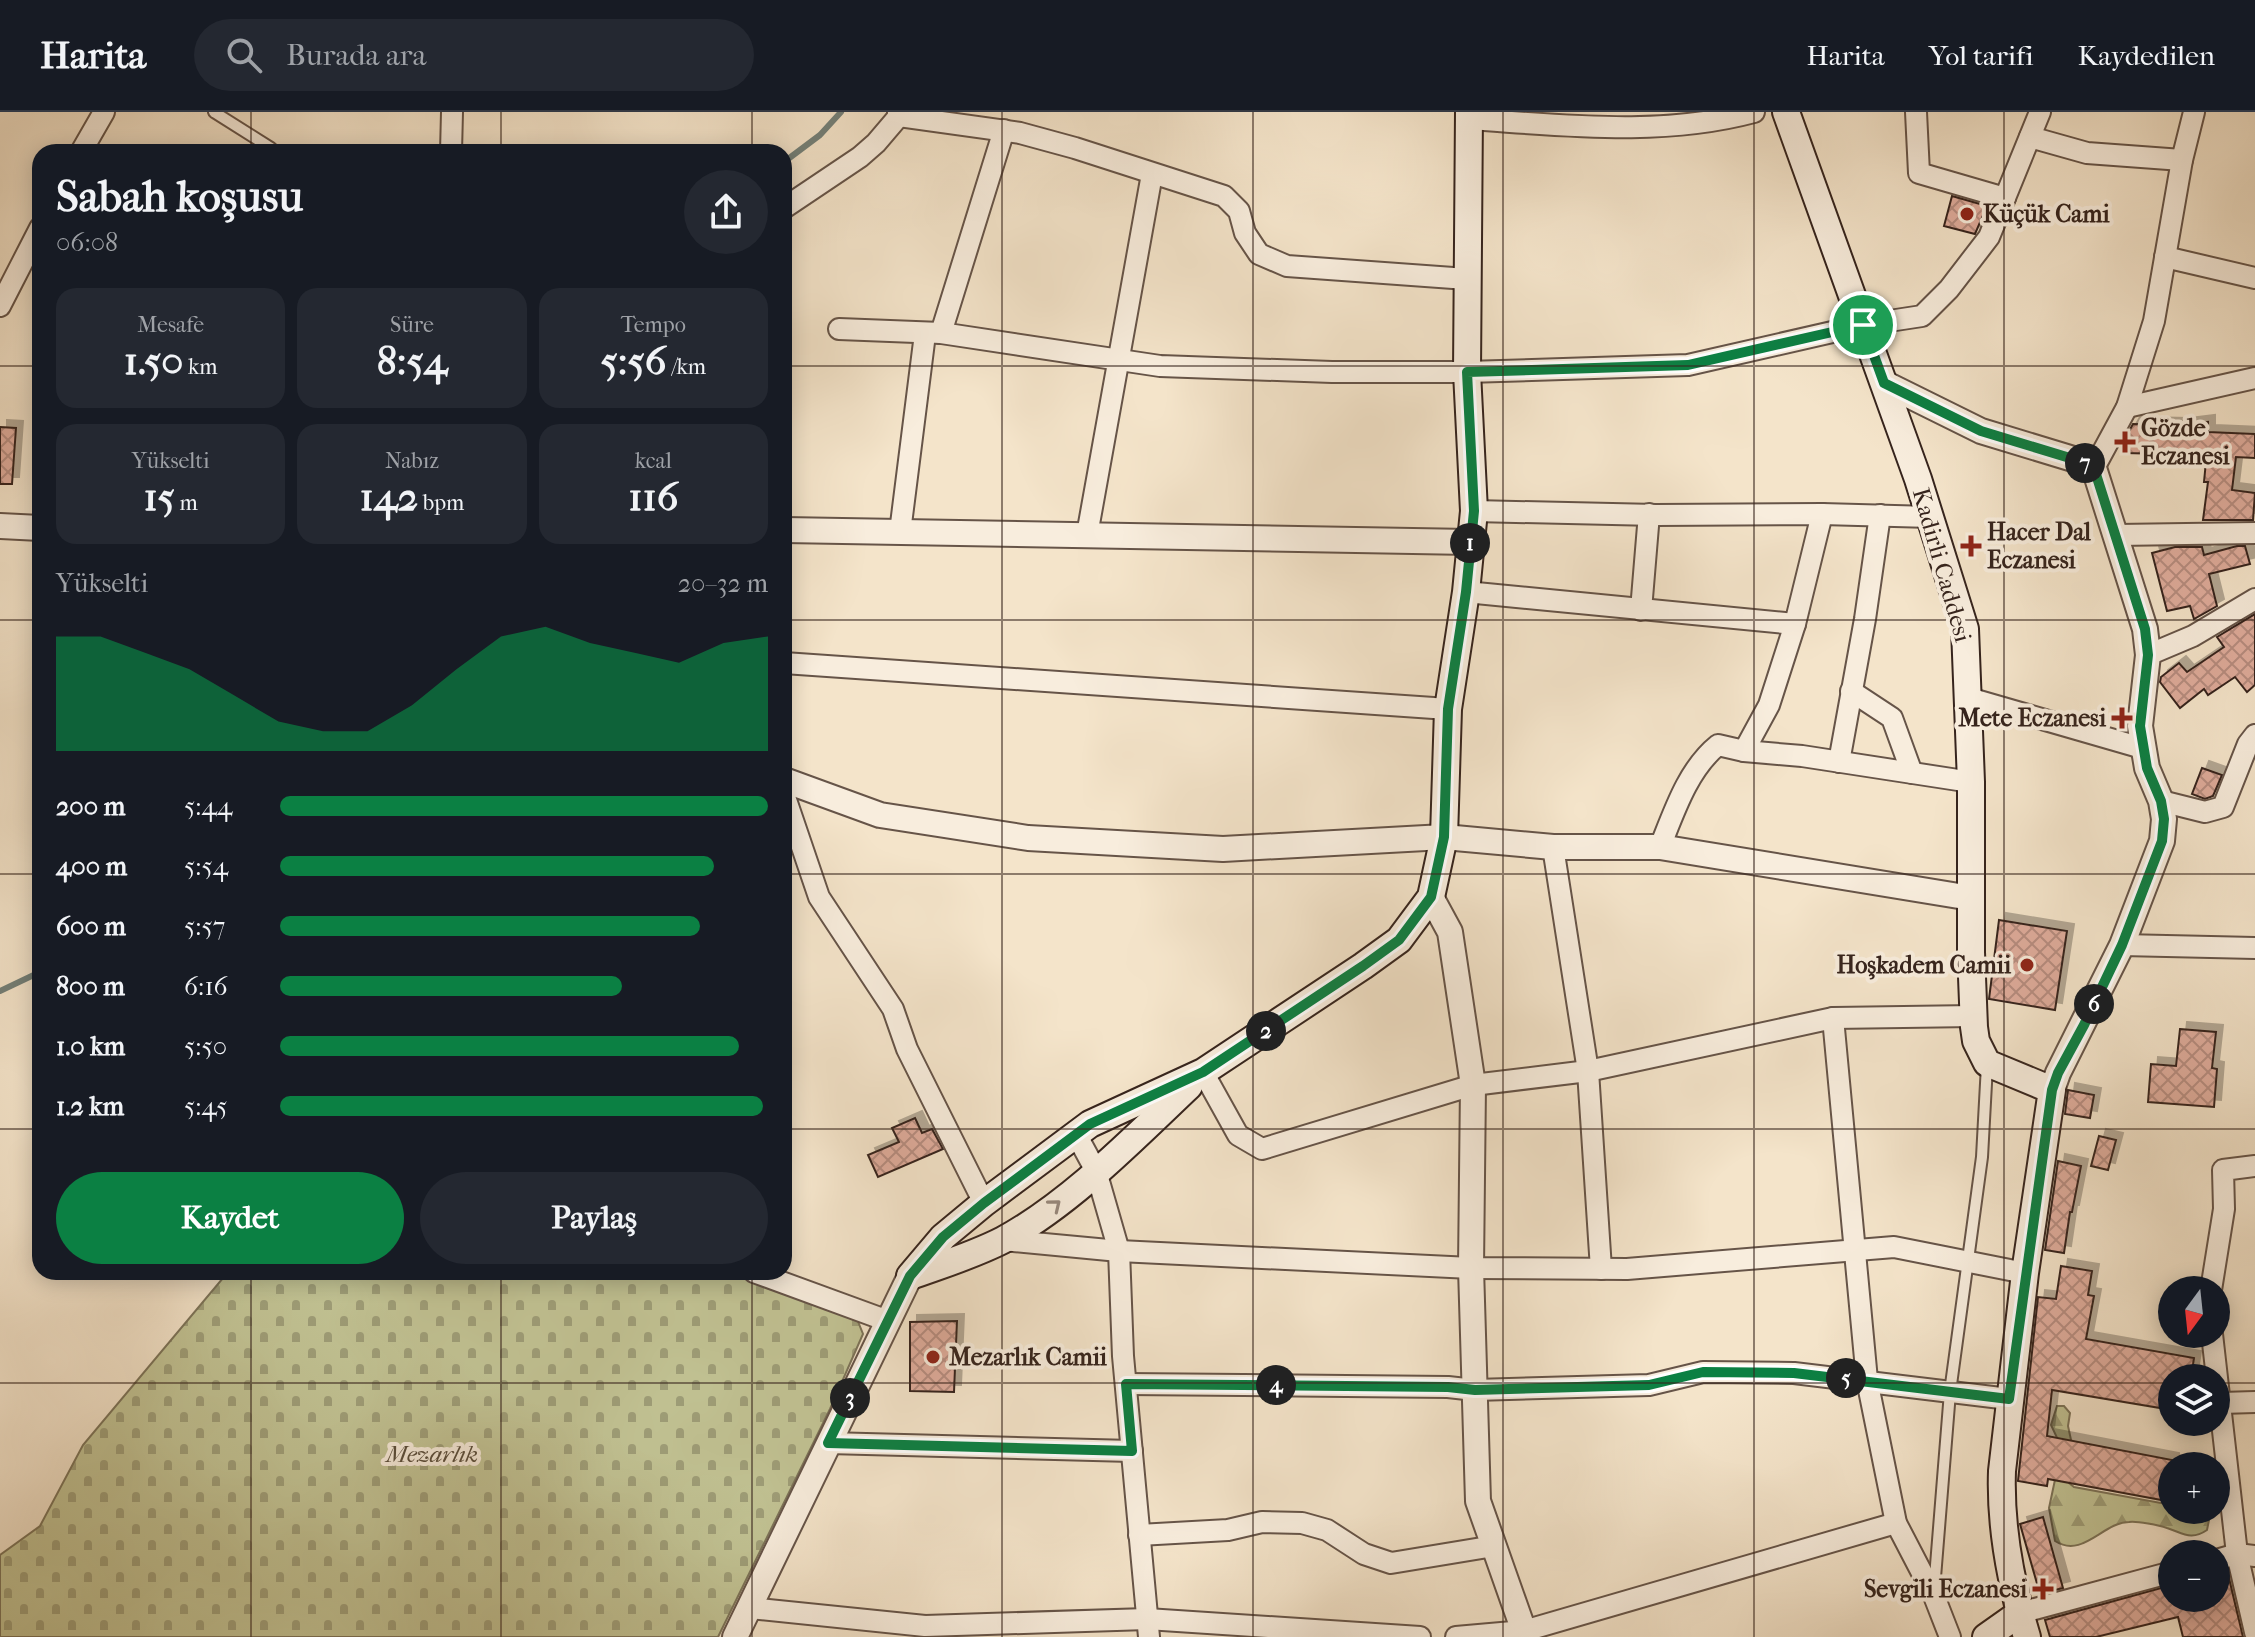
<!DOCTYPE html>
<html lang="tr">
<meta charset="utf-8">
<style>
body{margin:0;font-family:"IM FELL French Canon",serif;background:#242831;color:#f1f3f6;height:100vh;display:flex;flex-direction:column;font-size:30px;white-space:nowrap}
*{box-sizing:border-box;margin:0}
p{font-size:26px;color:#9ea1a6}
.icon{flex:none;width:44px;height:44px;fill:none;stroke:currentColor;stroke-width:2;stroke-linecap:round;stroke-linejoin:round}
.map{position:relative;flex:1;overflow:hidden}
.panel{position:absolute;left:32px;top:32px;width:760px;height:1136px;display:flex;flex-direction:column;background:#171b24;border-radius:24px;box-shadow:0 4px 20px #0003}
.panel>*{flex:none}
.needle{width:52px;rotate:195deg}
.fabs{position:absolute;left:2158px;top:1164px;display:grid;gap:16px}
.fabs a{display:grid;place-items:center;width:72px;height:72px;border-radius:50%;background:#171b24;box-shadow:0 4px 20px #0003;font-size:40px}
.pin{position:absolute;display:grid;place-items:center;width:68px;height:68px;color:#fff;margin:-34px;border:4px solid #fff;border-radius:50%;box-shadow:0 2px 8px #0007}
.km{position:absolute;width:40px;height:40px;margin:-20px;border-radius:50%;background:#222;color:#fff;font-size:22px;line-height:40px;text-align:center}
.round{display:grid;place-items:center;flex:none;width:84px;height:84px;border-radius:42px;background:#242831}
.overview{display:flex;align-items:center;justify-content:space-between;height:136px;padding:0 24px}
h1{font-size:44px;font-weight:700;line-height:60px}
.metrics{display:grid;grid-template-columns:repeat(3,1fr);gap:12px;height:136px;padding:8px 24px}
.metrics div{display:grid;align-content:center;border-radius:20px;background:#242831;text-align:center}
.metrics b{font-size:40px;font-weight:700}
.metrics small{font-size:22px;font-weight:400}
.metrics p{font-size:22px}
.chart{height:224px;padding:16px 24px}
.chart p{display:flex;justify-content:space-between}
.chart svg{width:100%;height:144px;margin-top:8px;fill:#0b8043;opacity:.7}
.action{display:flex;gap:16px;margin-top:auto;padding:16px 24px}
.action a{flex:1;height:92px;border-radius:48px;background:#0b8043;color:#fff;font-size:32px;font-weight:700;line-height:92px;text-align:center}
.action a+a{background:#242831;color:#f1f3f6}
ul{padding:0 24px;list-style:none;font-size:26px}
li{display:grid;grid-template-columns:128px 96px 1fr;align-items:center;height:60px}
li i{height:20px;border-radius:10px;background:#0b8043}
header{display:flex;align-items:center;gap:48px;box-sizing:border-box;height:112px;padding:0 40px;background:#171b24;border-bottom:2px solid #363941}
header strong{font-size:38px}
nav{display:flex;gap:44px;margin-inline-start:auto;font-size:28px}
.search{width:560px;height:72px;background:#242831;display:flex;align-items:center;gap:20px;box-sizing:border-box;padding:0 28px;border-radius:44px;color:#9ea1a6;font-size:30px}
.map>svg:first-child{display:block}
.forest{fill:url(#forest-firs);stroke:#7c7358;stroke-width:2}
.cemetery{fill:url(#cemetery-stones);stroke:#7c7358;stroke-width:2}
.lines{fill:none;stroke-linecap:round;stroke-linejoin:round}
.stream{stroke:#738079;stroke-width:6}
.building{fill:url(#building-cross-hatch);stroke:#36241d;stroke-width:2;filter:url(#shadow)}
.service-casing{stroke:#665448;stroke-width:14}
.minor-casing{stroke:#665448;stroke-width:24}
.tertiary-casing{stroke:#665448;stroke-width:28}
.secondary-casing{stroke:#36241d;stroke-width:30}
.service{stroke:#f8eddd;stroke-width:10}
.minor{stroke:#f8eddd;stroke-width:20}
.tertiary{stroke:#f8eddd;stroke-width:24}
.secondary{stroke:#f8eddd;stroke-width:26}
.oneway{stroke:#97887d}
.route-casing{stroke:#fff;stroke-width:16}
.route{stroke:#0b8043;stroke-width:10}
.grid{fill:none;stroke:#36241d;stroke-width:2;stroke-opacity:0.55}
.poi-dot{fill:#8f2418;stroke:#f8eddd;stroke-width:3}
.labels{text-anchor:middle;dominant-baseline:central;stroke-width:8;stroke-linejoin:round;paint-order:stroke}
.poi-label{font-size:24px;font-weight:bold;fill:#36241d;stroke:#f8eddd;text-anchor:start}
.street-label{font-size:24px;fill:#36241d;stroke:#f8eddd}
.park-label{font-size:24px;font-style:italic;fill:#594c3a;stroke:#f8eddd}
</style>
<header>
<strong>Harita</strong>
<div class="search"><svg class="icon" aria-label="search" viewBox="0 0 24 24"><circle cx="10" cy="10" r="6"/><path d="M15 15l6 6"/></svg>Burada ara</div>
<nav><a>Harita</a><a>Yol tarifi</a><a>Kaydedilen</a></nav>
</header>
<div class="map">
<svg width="2255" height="1525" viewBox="0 0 2255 1525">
<defs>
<pattern id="forest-firs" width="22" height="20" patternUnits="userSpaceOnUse" patternTransform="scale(2)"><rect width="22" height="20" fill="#c1c293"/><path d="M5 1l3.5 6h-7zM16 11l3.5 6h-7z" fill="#9e9d77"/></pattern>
<pattern id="cemetery-stones" width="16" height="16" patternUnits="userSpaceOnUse" patternTransform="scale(2)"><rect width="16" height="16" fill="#c1c293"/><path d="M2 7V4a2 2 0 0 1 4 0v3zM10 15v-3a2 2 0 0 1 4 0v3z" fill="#9e9d77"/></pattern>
<pattern id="building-cross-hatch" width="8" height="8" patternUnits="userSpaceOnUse" patternTransform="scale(2)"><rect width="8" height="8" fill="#dfac9c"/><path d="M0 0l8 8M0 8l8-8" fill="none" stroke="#b68c7f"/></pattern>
<filter id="shadow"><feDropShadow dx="7" dy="-7" stdDeviation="0" flood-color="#0004"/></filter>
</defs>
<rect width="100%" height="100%" fill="#f4e4ca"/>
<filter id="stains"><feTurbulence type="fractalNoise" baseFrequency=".0025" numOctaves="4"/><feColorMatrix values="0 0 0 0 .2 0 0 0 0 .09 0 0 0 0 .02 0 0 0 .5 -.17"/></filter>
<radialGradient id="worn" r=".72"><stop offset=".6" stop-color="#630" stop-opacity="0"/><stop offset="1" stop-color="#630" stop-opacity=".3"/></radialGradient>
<!-- forest -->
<path class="forest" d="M2057 1294H2064L2070 1301 2068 1314 2073 1337 2069 1371 2074 1375 2172 1393V1398H2211L2207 1418C2191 1429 2183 1421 2167 1416 2159 1413 2137 1409 2129 1410 2103 1410 2083 1447 2055 1429L2049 1396 2056 1363 2059 1330 2051 1313Z"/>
<!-- cemetery -->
<path class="cemetery" d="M228 1160H742L855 1202 863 1222 830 1297 718 1525H0V1443L40 1414 83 1333Z"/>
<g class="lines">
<!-- stream -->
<g class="stream">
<path d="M784 50 820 23 841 0"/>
<path d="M0 879 40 860"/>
</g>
</g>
<!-- building -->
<g class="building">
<path d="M1952 84 1987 94 1975 122 1944 114Z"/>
<path d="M2208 310V320L2255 322V346L2236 345 2232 378 2255 381 2253 408H2203L2208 370H2204L2207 339 2168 342 2124 341V328L2133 312 2183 313Z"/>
<path d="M0 315 16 316 12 372H0Z"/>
<path d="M2237 434H2245L2250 452 2209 462 2217 494 2194 507 2190 494 2167 499 2152 441 2175 435H2202L2204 443Z"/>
<path d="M2255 502V573L2247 580 2235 565 2208 583 2204 577 2180 596 2160 570 2161 565 2179 551 2187 560 2224 535 2217 525Z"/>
<path d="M2202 656 2222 663 2213 684 2205 687 2192 682Z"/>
<path d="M1999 808 2067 819 2055 898 1989 887Z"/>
<path d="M2180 917 2216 920 2212 956 2217 957 2214 995 2148 990 2151 952 2176 954Z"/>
<path d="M2068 978 2094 983 2090 1006 2065 1002Z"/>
<path d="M915 1006 922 1021 932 1017 943 1037 878 1065 868 1043 899 1030 892 1016Z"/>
<path d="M2099 1024 2116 1028 2108 1058 2091 1054Z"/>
<path d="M2058 1049 2081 1054 2072 1100H2070L2064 1141 2045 1138Z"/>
<path d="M2061 1154 2092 1159 2088 1183 2094 1184 2086 1227 2194 1246 2191 1266H2172V1298L2052 1278 2047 1324 2172 1348V1390L2048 1367 2047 1374 2018 1369 2038 1185 2056 1187Z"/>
<path d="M957 1209 954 1280 910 1279V1210Z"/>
<path d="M2043 1405 2063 1476 2040 1482 2020 1412Z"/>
<path d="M2227 1458 2243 1525H2183L2178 1505 2096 1525H2050L2045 1508 2172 1473V1486H2216V1461Z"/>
</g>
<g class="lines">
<defs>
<g id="service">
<path d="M214 0 271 36"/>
<path d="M1934 1478 1950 1280 1982 1045 1987 953"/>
</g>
<g id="minor">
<path d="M1916 0 1919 61 2005 86"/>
<path d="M899 4 1020 21 1075 36 1224 84 1239 99 1245 121 1259 142 1287 154 1467 167"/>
<path d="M1468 7C1563 13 1661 25 1754 0"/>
<path d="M2030 25 2087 41 2182 48"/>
<path d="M81 40 104 0"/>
<path d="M451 40 452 0"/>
<path d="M784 96 860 45 876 31 899 4 898 0"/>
<path d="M2165 145 2255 166"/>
<path d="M0 194 40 116"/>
<path d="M839 217 941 221 1160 254 1332 260H1467L1688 253 1863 213 1922 204 1949 177 1989 125 2040 0"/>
<path d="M941 221 1004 18"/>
<path d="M2127 295 2255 266"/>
<path d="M2094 356 2127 295 2154 209 2182 48 2194 0"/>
<path d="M1474 399 1656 403 1822 402 1931 405"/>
<path d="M900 420 925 222"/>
<path d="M1087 423 1152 62"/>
<path d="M2117 423 2255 421"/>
<path d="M1466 480 1795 512"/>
<path d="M1641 498 1649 402"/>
<path d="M2148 543 2193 524 2255 487"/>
<path d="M784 551 1448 597"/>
<path d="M1851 579 1892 606 1912 661"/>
<path d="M1969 586 2142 636"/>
<path d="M1744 639 1802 644 1971 670"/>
<path d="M1839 650 1865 507 1880 403"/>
<path d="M784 682 819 785 893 897 907 937 984 1091"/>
<path d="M2161 689 2205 700 2223 695 2248 632 2255 623"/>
<path d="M1553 735 1588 959 1601 1157"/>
<path d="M1660 735C1674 700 1688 657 1718 633L1744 639 1769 593 1795 512 1822 402"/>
<path d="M2122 833 2255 836"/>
<path d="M1833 906 1867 1268 1896 1411 1934 1484 1950 1525"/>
<path d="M1203 960 1238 1023 1262 1037 1473 973 1588 959 1833 906 1974 904"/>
<path d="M1076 1022 1096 1059 1119 1139 1123 1244 1149 1525"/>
<path d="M1002 1128 1119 1139 1471 1156 1627 1157 1894 1135 2025 1161"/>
<path d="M754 1160 888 1209"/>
<path d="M2211 1178 2224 1097 2223 1058 2255 1054"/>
<path d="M2212 1222 2237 1442 2255 1520"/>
<path d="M1126 1272 1448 1275 1475 1278 1649 1273 1703 1260 1794 1261 2009 1287"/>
<path d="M2221 1291 2255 1290"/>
<path d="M828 1331 1132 1339"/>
<path d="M1139 1423 1228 1418 1262 1410 1302 1411 1327 1418 1364 1442 1391 1451 1494 1434"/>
<path d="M2216 1448 2237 1442 2255 1444"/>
<path d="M750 1496 925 1514 1147 1507 1420 1525"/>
<path d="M2020 1501 2172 1460"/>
<path d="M1456 1525 1524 1519 1896 1411"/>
</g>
<g id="tertiary">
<path d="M1884 271 1981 319 2083 350 2094 356 2145 517 2148 543 2140 614 2147 656 2161 689 2164 707 2162 729 2122 833 2058 961 2052 978"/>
<path d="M0 414 40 416"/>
<path d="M784 418 1470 430"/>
<path d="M784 668 880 703 1028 726 1223 737 1444 725 1553 735H1660L1971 786"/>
<path d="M1431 785 1450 820 1473 973 1471 1156 1478 1389 1526 1525"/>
<path d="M735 1525 910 1164"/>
</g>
<g id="secondary">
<path d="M1786 0 1918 367 1965 517 1971 670V840L1974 915 1976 929 1987 951 2052 978 2025 1161 2002 1359C2000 1414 2011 1472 2027 1525"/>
<path d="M910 1164 943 1125 984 1091 1090 1012 1203 960 1363 854 1399 828 1431 785 1444 725 1448 597 1466 480 1474 399 1467 260 1469 0"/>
<path d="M911 1164C941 1153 974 1143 1003 1128 1070 1092 1134 1026 1189 974"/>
<path d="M1986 1525 2020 1501"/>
</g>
</defs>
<!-- service casing -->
<use href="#service" class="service-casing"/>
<!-- minor casing -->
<use href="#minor" class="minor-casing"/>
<!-- tertiary casing -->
<use href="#tertiary" class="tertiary-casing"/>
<!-- secondary casing -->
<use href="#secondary" class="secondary-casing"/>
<!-- service -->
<use href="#service" class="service"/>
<!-- minor -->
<use href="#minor" class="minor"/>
<!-- tertiary -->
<use href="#tertiary" class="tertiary"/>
<!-- secondary -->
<use href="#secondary" class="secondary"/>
</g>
<!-- one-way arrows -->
<defs><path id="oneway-chevron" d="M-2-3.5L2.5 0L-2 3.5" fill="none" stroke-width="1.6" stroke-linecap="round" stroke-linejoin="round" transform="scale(2)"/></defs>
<use class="oneway" href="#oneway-chevron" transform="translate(1055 1093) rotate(-39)"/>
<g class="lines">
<defs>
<path id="route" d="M1863 213 1884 271 1981 319 2083 350 2094 356 2145 517 2148 543 2140 614 2147 656 2161 689 2164 707 2162 729 2122 833 2084 913 2058 961 2052 978 2009 1287 1794 1261 1703 1260 1649 1273 1475 1278 1448 1275 1126 1272 1132 1339 828 1331 910 1164 943 1125 984 1091 1090 1012 1203 960 1363 854 1399 828 1431 785 1444 725 1448 597 1466 480 1474 399 1467 260 1688 253Z"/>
</defs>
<!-- route casing -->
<use href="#route" class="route-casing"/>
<!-- route -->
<use href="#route" class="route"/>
</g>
<!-- grid -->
<path class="grid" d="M251 0V40M501 0V40M752 0V40M1002 0V1525M1253 0V1525M1503 0V1525M1754 0V1525M2004 0V1525M0 254H40M784 254H2255M0 508H40M784 508H2255M0 762H40M784 762H2255M0 1017H40M784 1017H2255M251 1160V1525M501 1160V1525M752 1160V1525M0 1271H2172M2216 1271H2255"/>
<!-- markers -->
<g class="poi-dot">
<circle cx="1967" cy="102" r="8"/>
<path d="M2121 318h8v8h8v8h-8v8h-8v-8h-8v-8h8z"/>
<path d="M1967 422h8v8h8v8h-8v8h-8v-8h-8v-8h8z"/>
<path d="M2118 594h8v8h8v8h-8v8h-8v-8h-8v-8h8z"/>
<circle cx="2027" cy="853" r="8"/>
<circle cx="933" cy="1245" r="8"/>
<path d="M2039 1465h8v8h8v8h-8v8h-8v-8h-8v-8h8z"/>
</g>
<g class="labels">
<!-- poi labels -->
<g class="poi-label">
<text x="1983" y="102">Küçük Cami</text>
<text x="2141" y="316">Gözde<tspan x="2141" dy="28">Eczanesi</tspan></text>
<text x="1987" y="420">Hacer Dal<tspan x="1987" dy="28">Eczanesi</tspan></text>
<text x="2106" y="606" text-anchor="end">Mete Eczanesi</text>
<text x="2011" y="853" text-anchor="end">Hoşkadem Camii</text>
<text x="949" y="1245">Mezarlık Camii</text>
<text x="2027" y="1477" text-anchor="end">Sevgili Eczanesi</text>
</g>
<!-- street labels -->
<g class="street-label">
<text transform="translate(1942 453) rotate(74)">Kadirli Caddesi</text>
</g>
<!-- park labels -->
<g class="park-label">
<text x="432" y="1342">Mezarlık</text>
</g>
</g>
<rect width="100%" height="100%" filter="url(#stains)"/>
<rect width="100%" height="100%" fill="url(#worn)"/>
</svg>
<div class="fabs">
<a><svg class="needle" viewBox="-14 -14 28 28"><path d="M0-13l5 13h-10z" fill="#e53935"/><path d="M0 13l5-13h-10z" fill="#9ea1a6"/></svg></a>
<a><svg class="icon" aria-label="layers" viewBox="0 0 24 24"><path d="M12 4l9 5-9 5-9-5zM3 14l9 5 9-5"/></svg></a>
<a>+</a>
<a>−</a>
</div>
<div class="pin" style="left:1863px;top:213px;background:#1e9e55"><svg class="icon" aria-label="arrive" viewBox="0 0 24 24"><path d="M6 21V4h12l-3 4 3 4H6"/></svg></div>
<b class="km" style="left:1470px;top:431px">1</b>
<b class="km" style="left:1266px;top:919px">2</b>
<b class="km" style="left:850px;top:1286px">3</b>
<b class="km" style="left:1276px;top:1273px">4</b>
<b class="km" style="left:1846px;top:1266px">5</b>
<b class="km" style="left:2094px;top:892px">6</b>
<b class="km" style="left:2085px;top:351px">7</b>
<section class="panel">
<div class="overview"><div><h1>Sabah koşusu</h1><p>06:08</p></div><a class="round"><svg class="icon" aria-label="share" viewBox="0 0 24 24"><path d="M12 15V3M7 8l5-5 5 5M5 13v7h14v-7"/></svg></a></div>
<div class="metrics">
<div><p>Mesafe</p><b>1.50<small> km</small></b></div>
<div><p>Süre</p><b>8:54</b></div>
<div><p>Tempo</p><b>5:56<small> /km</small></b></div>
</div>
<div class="metrics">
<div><p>Yükselti</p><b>15<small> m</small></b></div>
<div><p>Nabız</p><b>142<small> bpm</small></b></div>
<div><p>kcal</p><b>116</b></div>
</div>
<div class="chart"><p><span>Yükselti</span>20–32 m</p>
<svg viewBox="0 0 160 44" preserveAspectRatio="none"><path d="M0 44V9L10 9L20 14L30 19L40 27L50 35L60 38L70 38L80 30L90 19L100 9L110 6L120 11L130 14L140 17L150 11L160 9V44z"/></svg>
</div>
<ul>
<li><b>200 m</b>5:44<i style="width:100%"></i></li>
<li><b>400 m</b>5:54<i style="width:89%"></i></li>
<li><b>600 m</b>5:57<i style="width:86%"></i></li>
<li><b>800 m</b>6:16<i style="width:70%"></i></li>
<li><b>1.0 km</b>5:50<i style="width:94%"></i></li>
<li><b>1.2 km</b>5:45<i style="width:99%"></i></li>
</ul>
<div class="action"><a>Kaydet</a><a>Paylaş</a></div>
</section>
</div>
